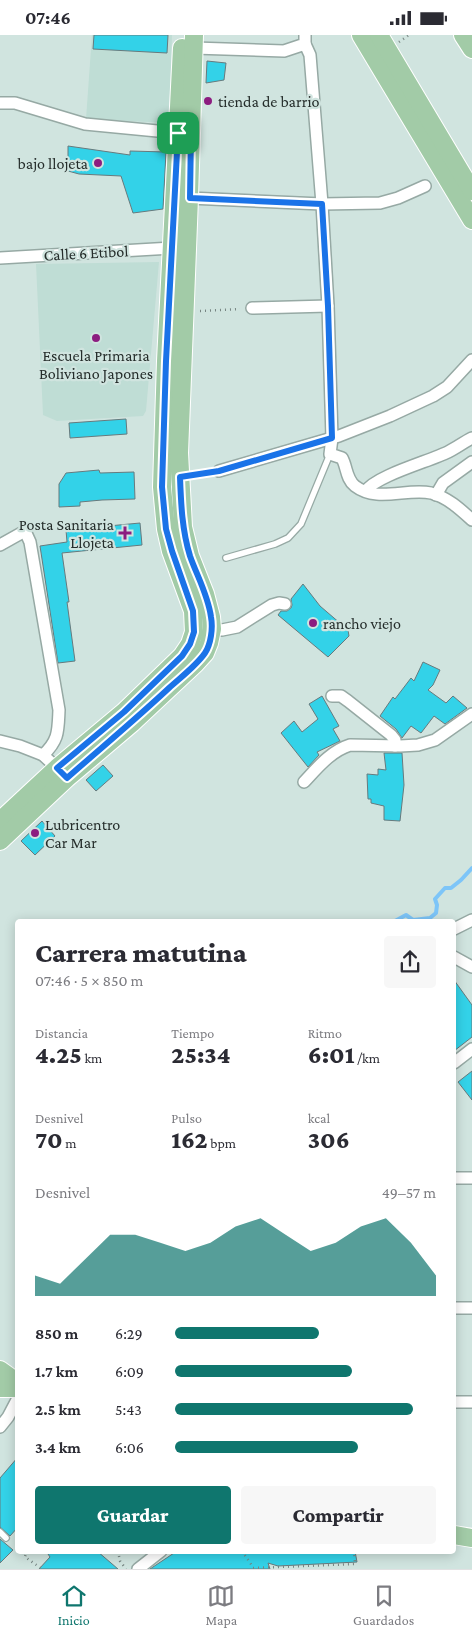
<!DOCTYPE html>
<html lang="es">
<meta charset="utf-8">
<style>
body{margin:0;font-family:"Crimson Pro",serif;background:#f7f7f7;color:#2b2b33;height:100vh;display:flex;flex-direction:column;font-size:19px;white-space:nowrap}
*{box-sizing:border-box;margin:0}
p{font-size:16px;color:#7c7c81}
.icon{flex:none;width:28px;height:28px;fill:none;stroke:currentColor;stroke-width:2;stroke-linecap:round;stroke-linejoin:round}
.map{position:relative;flex:1;overflow:hidden}
.panel{position:absolute;left:15px;top:884px;width:441px;height:635px;display:flex;flex-direction:column;background:#fff;border-radius:5px;box-shadow:0 2px 12px #0003}
.panel>*{flex:none}
.pin{position:absolute;display:grid;place-items:center;width:42px;height:42px;color:#fff;margin:-21px;border-radius:10px;box-shadow:0 2px 8px #0006}
.round{display:grid;place-items:center;flex:none;width:52px;height:52px;border-radius:5px;background:#f7f7f7}
.overview{display:flex;align-items:center;justify-content:space-between;height:85px;padding:0 20px}
h1{font-size:28px;font-weight:800;line-height:38px}
.stats{display:grid;grid-template-columns:repeat(3,1fr);gap:8px;height:85px;padding:5px 20px}
.stats div{display:grid;align-content:center}
.stats b{font-size:25px;font-weight:800}
.stats small{font-size:14px;font-weight:400}
.stats p{font-size:14px}
.chart{height:140px;padding:10px 20px}
.chart p{display:flex;justify-content:space-between}
.chart svg{width:100%;height:90px;margin-top:5px;fill:#0f766e;opacity:.7}
.action{display:flex;gap:10px;margin-top:auto;padding:10px 20px}
.action a{flex:1;height:58px;border-radius:5px;background:#0f766e;color:#fff;font-size:20px;font-weight:800;line-height:58px;text-align:center}
.action a+a{background:#f7f7f7;color:#2b2b33}
ul{padding:0 20px;list-style:none;font-size:16px}
li{display:grid;grid-template-columns:80px 60px 1fr;align-items:center;height:38px}
li i{height:12px;border-radius:6px;background:#0f766e}
.status{display:flex;justify-content:space-between;align-items:center;height:35px;padding:0 25px;background:#fff;direction:ltr}
.status svg{height:14px;fill:currentColor}
.tabs{display:flex;justify-content:space-around;align-items:center;height:70px;border-top:1px solid #e1e1e2;background:#fff;font-size:14px;color:#7c7c81}
.tabs a{display:grid;justify-items:center;gap:2px}
.tabs .current{color:#0f766e}
.map>svg:first-child{display:block}
.built{fill:#bfddd5}
.lines{fill:none;stroke-linecap:round;stroke-linejoin:round}
.stream{stroke:#7dc5f8;stroke-width:4}
.building{fill:#33d2e8;stroke:#677a7d}
.lane-casing{stroke:#96a9a4;stroke-width:8}
.street-casing{stroke:#96a9a4;stroke-width:14}
.primary-casing{stroke:#fff;stroke-width:20}
.path{stroke:#768481;stroke-width:2.5;stroke-dasharray:1 4;stroke-linecap:butt}
.lane{stroke:#fff;stroke-width:5.5}
.street{stroke:#fff;stroke-width:11}
.primary{stroke:#a2cba7;stroke-width:18}
.route-casing{stroke:#fff;stroke-width:10}
.route{stroke:#1a73e8;stroke-width:6}
.poi-dot{fill:#8c1d80;stroke:#d0e4df;stroke-width:2}
.labels{text-anchor:middle;dominant-baseline:central;stroke-width:4.5;stroke-linejoin:round;paint-order:stroke}
.poi-label{font-size:16px;fill:#252d2b;stroke:#d0e4df;text-anchor:start}
.street-label{font-size:16px;fill:#252d2b;stroke:#d0e4df}
</style>
<div class="status"><b>07:46</b><svg viewBox="0 0 49 12"><path d="M0 12V9h3v3zM5 12V6h3v6zM10 12V3h3v9zM15 12V0h3v12zM26 1h20v11H26zM47 4h2v5h-2z"/></svg></div>
<div class="map">
<svg width="472" height="1534" viewBox="0 0 472 1534">
<rect width="100%" height="100%" fill="#d0e4df"/>
<!-- built -->
<g class="built">
<path d="M92 0H172L169 88 86 84Z"/>
<path d="M159 227 146 376 143 381 57 386 43 380 36 229Z"/>
</g>
<g class="lines">
<!-- stream -->
<path class="stream" d="M395 886 406 880 413 885 430 883 436 878 437 870 435 864 445 853H451L461 845 472 833"/>
</g>
<!-- building -->
<g class="building">
<path d="M94 0H168L167 18 93 14Z"/>
<path d="M207 26 226 28 224 45 206 48Z"/>
<path d="M68 111 130 120V116L166 117 163 174 133 178 121 141 79 139 68 136Z"/>
<path d="M126 384 127 399 70 403 69 388Z"/>
<path d="M99 435 100 438 134 437 135 464 102 465 80 467V471L59 472V449L66 438Z"/>
<path d="M140 488 142 510 62 518 69 567H67L75 626 58 628 40 511 67 507 66 495Z"/>
<path d="M303 549 320 571 348 595 349 601 328 622 278 580 281 576H287L291 573 292 570 291 564Z"/>
<path d="M423 627 440 635 433 650 428 655 446 668 453 661 467 673 445 689 434 681 421 698 411 691 402 703 396 694 380 681 393 662 395 664 411 643 414 646Z"/>
<path d="M322 661 339 691 333 694 340 706 317 717 319 720 308 732 281 698 294 686 302 697 318 684 309 669Z"/>
<path d="M384 718H402L404 750 400 786 384 785V771L371 768V764H368L367 739 378 740V734L386 735Z"/>
<path d="M103 730 113 741 96 756 86 745Z"/>
<path d="M42 786 55 801 35 820 21 806Z"/>
<path d="M454 945 472 970V1002L454 1016Z"/>
<path d="M472 1036V1065L458 1047Z"/>
<path d="M18 1422V1492L10 1501 0 1492V1443Z"/>
<path d="M0 1504 13 1515 0 1528Z"/>
<path d="M46 1516H97L118 1534H39L50 1522Z"/>
<path d="M177 1516H265L277 1518V1516H355L357 1527 278 1531 268 1528 270 1534H150Z"/>
</g>
<g class="lines">
<defs>
<g id="lane">
<path d="M226 523 275 509 288 503 301 489 330 419"/>
<path d="M0 1497 6 1503"/>
</g>
<g id="street">
<path d="M305 9 310 20 322 169 328 271 332 403 330 419 342 423C347 432 346 444 355 451 377 468 406 453 431 458 447 462 460 474 472 485"/>
<path d="M194 13 284 16 305 9V0"/>
<path d="M0 68H15L85 89 178 98"/>
<path d="M189 163 322 169 380 168 398 163 425 151"/>
<path d="M0 223 172 213"/>
<path d="M252 273 328 271"/>
<path d="M219 436 339 401 390 381 433 361 447 352 472 325"/>
<path d="M366 456C375 441 430 426 448 417 456 413 464 407 472 403"/>
<path d="M436 460 443 448 472 427"/>
<path d="M0 510 25 496 30 507 59 675C58 696 59 705 43 720"/>
<path d="M212 594 222 595 237 592 272 570 279 568 285 569"/>
<path d="M332 661H341L348 666 391 700 395 705V711"/>
<path d="M0 706 20 711 43 720 57 733"/>
<path d="M304 747C318 732 331 716 350 710L400 711 418 710 435 705 472 679"/>
<path d="M454 894 472 885"/>
<path d="M454 922 472 932"/>
<path d="M454 1028 472 1014"/>
<path d="M454 1143H472"/>
<path d="M454 1273H472"/>
<path d="M454 1367H472"/>
<path d="M0 1392 8 1382 18 1363"/>
<path d="M138 1534 161 1516"/>
</g>
<g id="primary">
<path d="M361 0 472 185"/>
<path d="M379 0 472 156"/>
<path d="M463 0 472 14"/>
<path d="M0 786 57 733 124 677 182 621 190 609 194 597 193 576 171 516 166 494 162 452 166 326 182 13"/>
<path d="M0 806 67 743 132 688 195 629 205 618 209 608 212 594 211 582 205 559 190 521 183 492 179 418 189 163 194 0"/>
<path d="M0 1335 18 1348"/>
<path d="M0 1353H18"/>
<path d="M454 1500 472 1503"/>
</g>
</defs>
<!-- lane casing -->
<use href="#lane" class="lane-casing"/>
<!-- street casing -->
<use href="#street" class="street-casing"/>
<!-- primary casing -->
<use href="#primary" class="primary-casing"/>
<!-- path -->
<g class="path">
<path d="M399 7 409 0"/>
<path d="M200 276 240 274"/>
<path d="M194 440 208 438"/>
<path d="M24 1516 26 1518 25 1522 42 1534"/>
<path d="M118 1516 120 1526 126 1534"/>
<path d="M242 1516 253 1532"/>
<path d="M253 1533 355 1529 354 1516"/>
</g>
<!-- lane -->
<use href="#lane" class="lane"/>
<!-- street -->
<use href="#street" class="street"/>
<!-- primary -->
<use href="#primary" class="primary"/>
</g>
<g class="lines">
<defs>
<path id="route" d="M178 98H191L190 163 322 169 328 271 332 403 219 436 180 442C181 469 182 495 190 521 197 541 208 560 211 582 213 593 211 609 205 618 196 631 181 642 169 653 136 684 101 713 67 743L57 733 124 677 182 621 190 609 194 597 193 576 172 516 166 494 162 452 166 326Z"/>
</defs>
<!-- route casing -->
<use href="#route" class="route-casing"/>
<!-- route -->
<use href="#route" class="route"/>
</g>
<!-- markers -->
<g class="poi-dot">
<circle cx="208" cy="66" r="5"/>
<circle cx="98" cy="128" r="5"/>
<circle cx="96" cy="303" r="5"/>
<path d="M122.5 490.5h5v5h5v5h-5v5h-5v-5h-5v-5h5z"/>
<circle cx="313" cy="588" r="5"/>
<circle cx="35" cy="798" r="5"/>
</g>
<g class="labels">
<!-- poi labels -->
<g class="poi-label">
<text x="218" y="66">tienda de barrio</text>
<text x="88" y="128" text-anchor="end">bajo llojeta</text>
<text x="96" y="320" text-anchor="middle">Escuela Primaria<tspan x="96" dy="18">Boliviano Japones</tspan></text>
<text x="114" y="489" text-anchor="end">Posta Sanitaria<tspan x="114" dy="18">Llojeta</tspan></text>
<text x="323" y="588">rancho viejo</text>
<text x="45" y="789">Lubricentro<tspan x="45" dy="18">Car Mar</tspan></text>
</g>
<!-- street labels -->
<g class="street-label">
<text transform="translate(86 218) rotate(-3)">Calle 6 Etibol</text>
</g>
</g>
</svg>
<div class="pin" style="left:178px;top:98px;background:#1e9e55"><svg class="icon" aria-label="arrive" viewBox="0 0 24 24"><path d="M6 21V4h12l-3 4 3 4H6"/></svg></div>
<section class="panel">
<div class="overview"><div><h1>Carrera matutina</h1><p>07:46 · 5 × 850 m</p></div><a class="round"><svg class="icon" aria-label="share" viewBox="0 0 24 24"><path d="M12 15V3M7 8l5-5 5 5M5 13v7h14v-7"/></svg></a></div>
<div class="stats">
<div><p>Distancia</p><b>4.25<small> km</small></b></div>
<div><p>Tiempo</p><b>25:34</b></div>
<div><p>Ritmo</p><b>6:01<small> /km</small></b></div>
</div>
<div class="stats">
<div><p>Desnivel</p><b>70<small> m</small></b></div>
<div><p>Pulso</p><b>162<small> bpm</small></b></div>
<div><p>kcal</p><b>306</b></div>
</div>
<div class="chart"><p><span>Desnivel</span>49–57 m</p>
<svg viewBox="0 0 160 44" preserveAspectRatio="none"><path d="M0 44V34L10 38L20 26L30 14L40 14L50 18L60 22L70 18L80 10L90 6L100 14L110 22L120 18L130 10L140 6L150 18L160 34V44z"/></svg>
</div>
<ul>
<li><b>850 m</b>6:29<i style="width:55%"></i></li>
<li><b>1.7 km</b>6:09<i style="width:68%"></i></li>
<li><b>2.5 km</b>5:43<i style="width:91%"></i></li>
<li><b>3.4 km</b>6:06<i style="width:70%"></i></li>
</ul>
<div class="action"><a>Guardar</a><a>Compartir</a></div>
</section>
</div>
<nav class="tabs">
<a class="current"><svg class="icon" aria-label="home" viewBox="0 0 24 24"><path d="M3 11l9-7 9 7M6 9v11h12V9"/></svg>Inicio</a>
<a><svg class="icon" aria-label="map" viewBox="0 0 24 24"><path d="M3 6l6-2 6 2 6-2v14l-6 2-6-2-6 2zM9 4v14M15 6v14"/></svg>Mapa</a>
<a><svg class="icon" aria-label="saved" viewBox="0 0 24 24"><path d="M7 4h10v16l-5-4-5 4z"/></svg>Guardados</a>
</nav>
